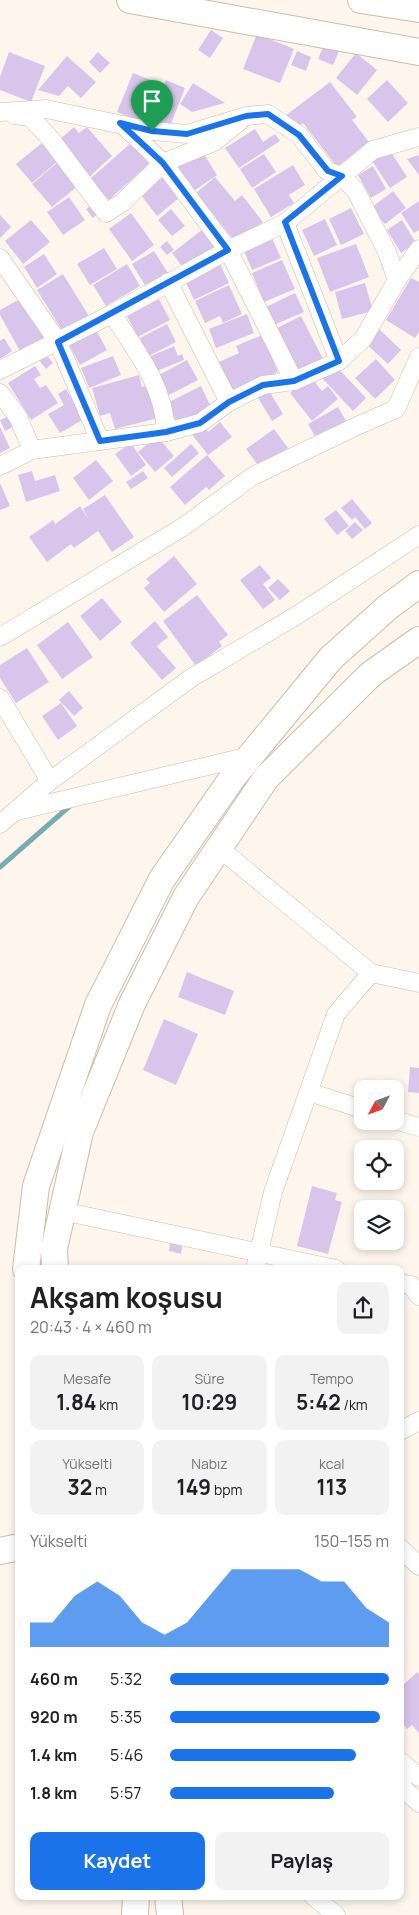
<!DOCTYPE html>
<html lang="tr">
<meta charset="utf-8">
<style>
body{margin:0;font-family:Manrope,sans-serif;background:#f2f2f2;color:#202124;height:100vh;display:flex;flex-direction:column;font-size:19px;white-space:nowrap}
*{box-sizing:border-box;margin:0}
p{font-size:16px;color:#757577}
.icon{flex:none;width:28px;height:28px;fill:none;stroke:currentColor;stroke-width:2;stroke-linecap:round;stroke-linejoin:round}
.map{position:relative;flex:1;overflow:hidden}
.drawer{position:absolute;left:15px;top:1265px;width:389px;height:635px;display:flex;flex-direction:column;background:#fff;border-radius:10px;box-shadow:0 2px 8px #0003}
.drawer>*{flex:none}
.needle{width:32px;rotate:229deg}
.controls{position:absolute;left:354px;top:1080px;display:grid;gap:10px}
.controls a{display:grid;place-items:center;width:50px;height:50px;border-radius:10px;background:#fff;box-shadow:0 2px 8px #0003;font-size:25px}
.pin{position:absolute;display:grid;place-items:center;width:42px;height:42px;color:#fff;margin:-51px -21px;border-radius:50% 50% 50% 0;rotate:-45deg;box-shadow:0 0 5px #0007}
.pin .icon{rotate:45deg}
.round{display:grid;place-items:center;flex:none;width:52px;height:52px;border-radius:10px;background:#f2f2f2}
.summary{display:flex;align-items:center;justify-content:space-between;height:85px;padding:0 15px}
h1{font-size:28px;font-weight:700;line-height:38px}
.figures{display:grid;grid-template-columns:repeat(3,1fr);gap:8px;height:85px;padding:5px 15px}
.figures div{display:grid;align-content:center;border-radius:10px;background:#f2f2f2;text-align:center}
.figures b{font-size:21px;font-weight:700}
.figures small{font-size:14px;font-weight:400}
.figures p{font-size:14px}
.chart{height:140px;padding:10px 15px}
.chart p{display:flex;justify-content:space-between}
.chart svg{width:100%;height:90px;margin-top:5px;fill:#1a73e8;opacity:.7}
.button{display:flex;gap:10px;margin-top:auto;padding:10px 15px}
.button a{flex:1;height:58px;border-radius:10px;background:#1a73e8;color:#fff;font-size:20px;font-weight:700;line-height:58px;text-align:center}
.button a+a{background:#f2f2f2;color:#202124}
ul{padding:0 15px;list-style:none;font-size:16px}
li{display:grid;grid-template-columns:80px 60px 1fr;align-items:center;height:38px}
li i{height:12px;border-radius:6px;background:#1a73e8}
.map>svg:first-child{display:block}
.lines{fill:none;stroke-linecap:round;stroke-linejoin:round}
.stream{stroke:#77acb4;stroke-width:5}
.building{fill:#d9c5eb}
.street-casing{stroke:#cebba6;stroke-width:19}
.secondary-casing{stroke:#cebba6;stroke-width:28}
.street{stroke:#fff;stroke-width:18}
.secondary{stroke:#fff;stroke-width:26}
.route-casing{stroke:#fff;stroke-width:10}
.route{stroke:#1a73e8;stroke-width:6}
</style>
<div class="map">
<svg width="419" height="1915" viewBox="0 0 419 1915">
<rect width="100%" height="100%" fill="#fef6ed"/>
<g class="lines">
<!-- stream -->
<path class="stream" d="M0 867 71 805"/>
</g>
<!-- building -->
<g class="building">
<path d="M211 30 223 38 210 58 198 50Z"/>
<path d="M257 34 294 49 280 83 243 69Z"/>
<path d="M324 45 339 51 333 65 318 59Z"/>
<path d="M297 51 311 57 306 71 291 65Z"/>
<path d="M9 52 45 66 31 102 0 90V77Z"/>
<path d="M98 52 110 63 100 73 89 62Z"/>
<path d="M356 53 377 70 357 95 336 78Z"/>
<path d="M67 56 96 82 81 98 68 86 59 96 38 90Z"/>
<path d="M133 73 163 85 146 124 117 112Z"/>
<path d="M166 80 185 88 169 129 150 121Z"/>
<path d="M387 80 408 103 388 122 367 99Z"/>
<path d="M330 82 357 117 352 120 369 142 337 167 303 123 295 129 285 116Z"/>
<path d="M193 83 225 103 192 112 180 104Z"/>
<path d="M74 127 79 133 87 127 112 156 89 177 58 141Z"/>
<path d="M255 129 263 142 275 134 280 141 239 168 225 148Z"/>
<path d="M42 143 57 162 32 183 16 164Z"/>
<path d="M131 143 149 164 109 200 90 179Z"/>
<path d="M389 149 407 177 390 188 372 161Z"/>
<path d="M202 151 217 175 194 191 178 167Z"/>
<path d="M264 154 276 172 252 188 240 169Z"/>
<path d="M419 155V175L407 159Z"/>
<path d="M58 162 78 186 52 207 32 184Z"/>
<path d="M293 165 305 185 289 195 294 203 271 217 254 189Z"/>
<path d="M373 166 386 189 371 198 358 175Z"/>
<path d="M167 174 184 194 157 216 141 195Z"/>
<path d="M215 177 235 201 242 195 263 222 236 243 196 193Z"/>
<path d="M393 191 406 208 385 224 371 208Z"/>
<path d="M69 197 85 220 63 235 47 212Z"/>
<path d="M419 201V230L414 233 401 213Z"/>
<path d="M94 204 100 212 93 218 86 209Z"/>
<path d="M351 208 364 234 341 245 329 219Z"/>
<path d="M171 209 185 226 172 236 158 220Z"/>
<path d="M131 213 154 245 132 261 109 229Z"/>
<path d="M0 215 11 227 0 238Z"/>
<path d="M325 219 337 245 314 256 302 230Z"/>
<path d="M31 220 50 242 23 264 5 241Z"/>
<path d="M402 220 416 243 401 253 387 230Z"/>
<path d="M202 230 215 247 185 270 172 253Z"/>
<path d="M271 236 281 258 252 270 243 248Z"/>
<path d="M167 241 174 250 167 255 160 247Z"/>
<path d="M356 244 369 277 330 292 317 258Z"/>
<path d="M104 248 117 269 90 285 77 264Z"/>
<path d="M154 251 170 276 148 290 132 264Z"/>
<path d="M44 254 57 274 37 288 24 267Z"/>
<path d="M218 260 229 283 194 300 183 276Z"/>
<path d="M282 260 295 289 264 302 252 273Z"/>
<path d="M127 264 140 286 106 306 93 285Z"/>
<path d="M63 274 89 316 63 332 37 290Z"/>
<path d="M411 278 419 282V332L415 338 386 320Z"/>
<path d="M365 283 373 311 342 319 335 292Z"/>
<path d="M229 285 242 314 223 323 220 316 205 323 195 301Z"/>
<path d="M295 293 304 312 274 325 266 307Z"/>
<path d="M22 298 47 338 21 353 0 315V310Z"/>
<path d="M159 299 170 320 138 337 127 316Z"/>
<path d="M247 314 254 333 216 348 209 329Z"/>
<path d="M301 316 324 361 298 374 275 329Z"/>
<path d="M167 324 176 342 149 356 140 338Z"/>
<path d="M95 328 107 350 80 365 68 343Z"/>
<path d="M379 329 401 350 388 364 365 343Z"/>
<path d="M262 335 278 372 232 391 219 362 239 353 236 346Z"/>
<path d="M4 338 12 351 0 359V341Z"/>
<path d="M174 346 178 356 182 354 184 360 157 371 151 356Z"/>
<path d="M45 353 53 363 46 369 38 359Z"/>
<path d="M113 356 121 375 89 388 81 368Z"/>
<path d="M376 359 395 380 375 399 355 378Z"/>
<path d="M187 360 198 380 169 395 159 375Z"/>
<path d="M335 365 366 398 353 411 322 378Z"/>
<path d="M35 366 41 375 34 379 40 388 46 385 58 403 31 420 8 383Z"/>
<path d="M139 375 142 387 153 384 162 417 115 429 110 413 100 416 92 388Z"/>
<path d="M310 376 322 391 328 386 338 399 312 421 290 393Z"/>
<path d="M201 386 212 409 178 425 167 403Z"/>
<path d="M66 389 84 419 60 433 48 414 64 405 58 394Z"/>
<path d="M268 389 283 414 272 421 257 396Z"/>
<path d="M338 407 346 421 316 438 308 424Z"/>
<path d="M14 414 19 424 5 431 0 420Z"/>
<path d="M220 422 232 437 208 455 190 432 201 424 208 432Z"/>
<path d="M0 427 10 448 0 453Z"/>
<path d="M274 429 288 448 260 468 246 449Z"/>
<path d="M157 436 174 456 155 472 138 452Z"/>
<path d="M131 443 146 465 131 476 115 454Z"/>
<path d="M191 444 199 453 172 477 164 468Z"/>
<path d="M207 455 225 476 209 490 206 487 185 505 170 487Z"/>
<path d="M96 460 113 481 89 500 73 478Z"/>
<path d="M32 471 35 481 55 475 60 491 26 502 18 475Z"/>
<path d="M143 471 148 478 131 489 126 482Z"/>
<path d="M0 483 10 506 0 510Z"/>
<path d="M105 495 134 537 112 552 98 531 74 548 71 544 47 562 29 537 53 520 55 524 80 506 89 520 83 509Z"/>
<path d="M352 499 372 523 365 529 355 517 352 520 341 508Z"/>
<path d="M336 510 349 526 337 535 324 519Z"/>
<path d="M355 522 363 530 352 539 345 531Z"/>
<path d="M174 556 197 584 164 612 144 588 150 583 146 579Z"/>
<path d="M260 565 271 578 263 584 275 600 263 609 240 580Z"/>
<path d="M278 579 290 591 280 600 268 588Z"/>
<path d="M197 595 228 635 219 642 222 646 196 666 163 621Z"/>
<path d="M102 598 122 622 100 641 80 616Z"/>
<path d="M155 621 168 637 157 646 176 668 162 680 130 643Z"/>
<path d="M68 622 93 657 62 679 37 645Z"/>
<path d="M27 648 49 682 16 703 0 678V665Z"/>
<path d="M69 691 83 708 74 716 59 700Z"/>
<path d="M61 703 77 726 58 740 42 716Z"/>
<path d="M187 972 234 991 225 1015 178 997Z"/>
<path d="M164 1019 198 1034 176 1085 143 1070Z"/>
<path d="M410 1067 419 1068V1093L408 1092Z"/>
<path d="M312 1186 337 1193 335 1200 342 1202 328 1254 297 1246Z"/>
<path d="M171 1238 183 1241 181 1254 169 1251Z"/>
<path d="M417 1672 419 1674V1733L412 1725 407 1729 400 1721V1688Z"/>
</g>
<g class="lines">
<defs>
<g id="street">
<path d="M0 112 46 109 152 131 187 134 246 116 268 114 299 135 327 171 342 176 356 191 387 252 397 280"/>
<path d="M14 115 30 117 49 137 106 213 123 202 163 163 214 142 240 121"/>
<path d="M123 125 163 163 228 250 294 381"/>
<path d="M285 223 339 361"/>
<path d="M0 258 58 342 100 441"/>
<path d="M168 282 229 402"/>
<path d="M112 314C137 352 164 385 166 432"/>
<path d="M0 370 112 314 228 250 285 223 373 150 419 137"/>
<path d="M0 393 18 417 32 450"/>
<path d="M0 466 32 450 166 432 200 423 229 402 263 385 294 381 339 361 363 339 397 280 419 249"/>
<path d="M0 637 183 527 253 476 359 425 396 409 419 357"/>
<path d="M0 698 50 781"/>
<path d="M17 811 250 756"/>
<path d="M0 824 50 781 191 678 299 614 419 535"/>
<path d="M219 848 371 973"/>
<path d="M309 1092 362 1109"/>
<path d="M395 1120 419 1127"/>
<path d="M62 1211 336 1269"/>
<path d="M255 1269 273 1192 336 1014 371 973 419 983"/>
<path d="M400 1283 411 1285 419 1296"/>
<path d="M400 1431 419 1421"/>
<path d="M400 1548 419 1566"/>
<path d="M400 1761 419 1777"/>
<path d="M400 1780 405 1790 419 1803"/>
<path d="M313 1896 336 1915"/>
</g>
<g id="secondary">
<path d="M130 0 419 52"/>
<path d="M361 0 419 9"/>
<path d="M26 1269 36 1186 98 1005 162 879 233 777 331 658 388 607 419 584"/>
<path d="M55 1269 54 1249 80 1132 132 1004 186 897 266 778 371 674 419 640"/>
<path d="M0 1551 19 1547"/>
<path d="M168 1896 170 1915"/>
<path d="M135 1915 136 1896"/>
</g>
</defs>
<!-- street casing -->
<use href="#street" class="street-casing"/>
<!-- secondary casing -->
<use href="#secondary" class="secondary-casing"/>
<!-- street -->
<use href="#street" class="street"/>
<!-- secondary -->
<use href="#secondary" class="secondary"/>
</g>
<g class="lines">
<defs>
<path id="route" d="M268 114 299 135 328 171 342 176 285 222 339 361 294 381 263 385 229 402 200 423 166 432 100 441 58 342 228 250 163 163 120 123 152 131 187 134 246 116Z"/>
</defs>
<!-- route casing -->
<use href="#route" class="route-casing"/>
<!-- route -->
<use href="#route" class="route"/>
</g>
</svg>
<div class="controls">
<a><svg class="needle" viewBox="-14 -14 28 28"><path d="M0-13l5 13h-10z" fill="#e53935"/><path d="M0 13l5-13h-10z" fill="#757577"/></svg></a>
<a><svg class="icon" aria-label="locate" viewBox="0 0 24 24"><circle cx="12" cy="12" r="6"/><path d="M12 2v4M12 18v4M2 12h4M18 12h4"/></svg></a>
<a><svg class="icon" aria-label="layers" viewBox="0 0 24 24"><path d="M12 4l9 5-9 5-9-5zM3 14l9 5 9-5"/></svg></a>
</div>
<div class="pin" style="left:152px;top:131px;background:#1e9e55"><svg class="icon" aria-label="arrive" viewBox="0 0 24 24"><path d="M6 21V4h12l-3 4 3 4H6"/></svg></div>
<section class="drawer">
<div class="summary"><div><h1>Akşam koşusu</h1><p>20:43 · 4 × 460 m</p></div><a class="round"><svg class="icon" aria-label="share" viewBox="0 0 24 24"><path d="M12 15V3M7 8l5-5 5 5M5 13v7h14v-7"/></svg></a></div>
<div class="figures">
<div><p>Mesafe</p><b>1.84<small> km</small></b></div>
<div><p>Süre</p><b>10:29</b></div>
<div><p>Tempo</p><b>5:42<small> /km</small></b></div>
</div>
<div class="figures">
<div><p>Yükselti</p><b>32<small> m</small></b></div>
<div><p>Nabız</p><b>149<small> bpm</small></b></div>
<div><p>kcal</p><b>113</b></div>
</div>
<div class="chart"><p><span>Yükselti</span>150–155 m</p>
<svg viewBox="0 0 160 44" preserveAspectRatio="none"><path d="M0 44V32L10 32L20 19L30 12L40 19L50 32L60 38L70 32L80 19L90 6L100 6L110 6L120 6L130 12L140 12L150 25L160 32V44z"/></svg>
</div>
<ul>
<li><b>460 m</b>5:32<i style="width:100%"></i></li>
<li><b>920 m</b>5:35<i style="width:96%"></i></li>
<li><b>1.4 km</b>5:46<i style="width:85%"></i></li>
<li><b>1.8 km</b>5:57<i style="width:75%"></i></li>
</ul>
<div class="button"><a>Kaydet</a><a>Paylaş</a></div>
</section>
</div>
